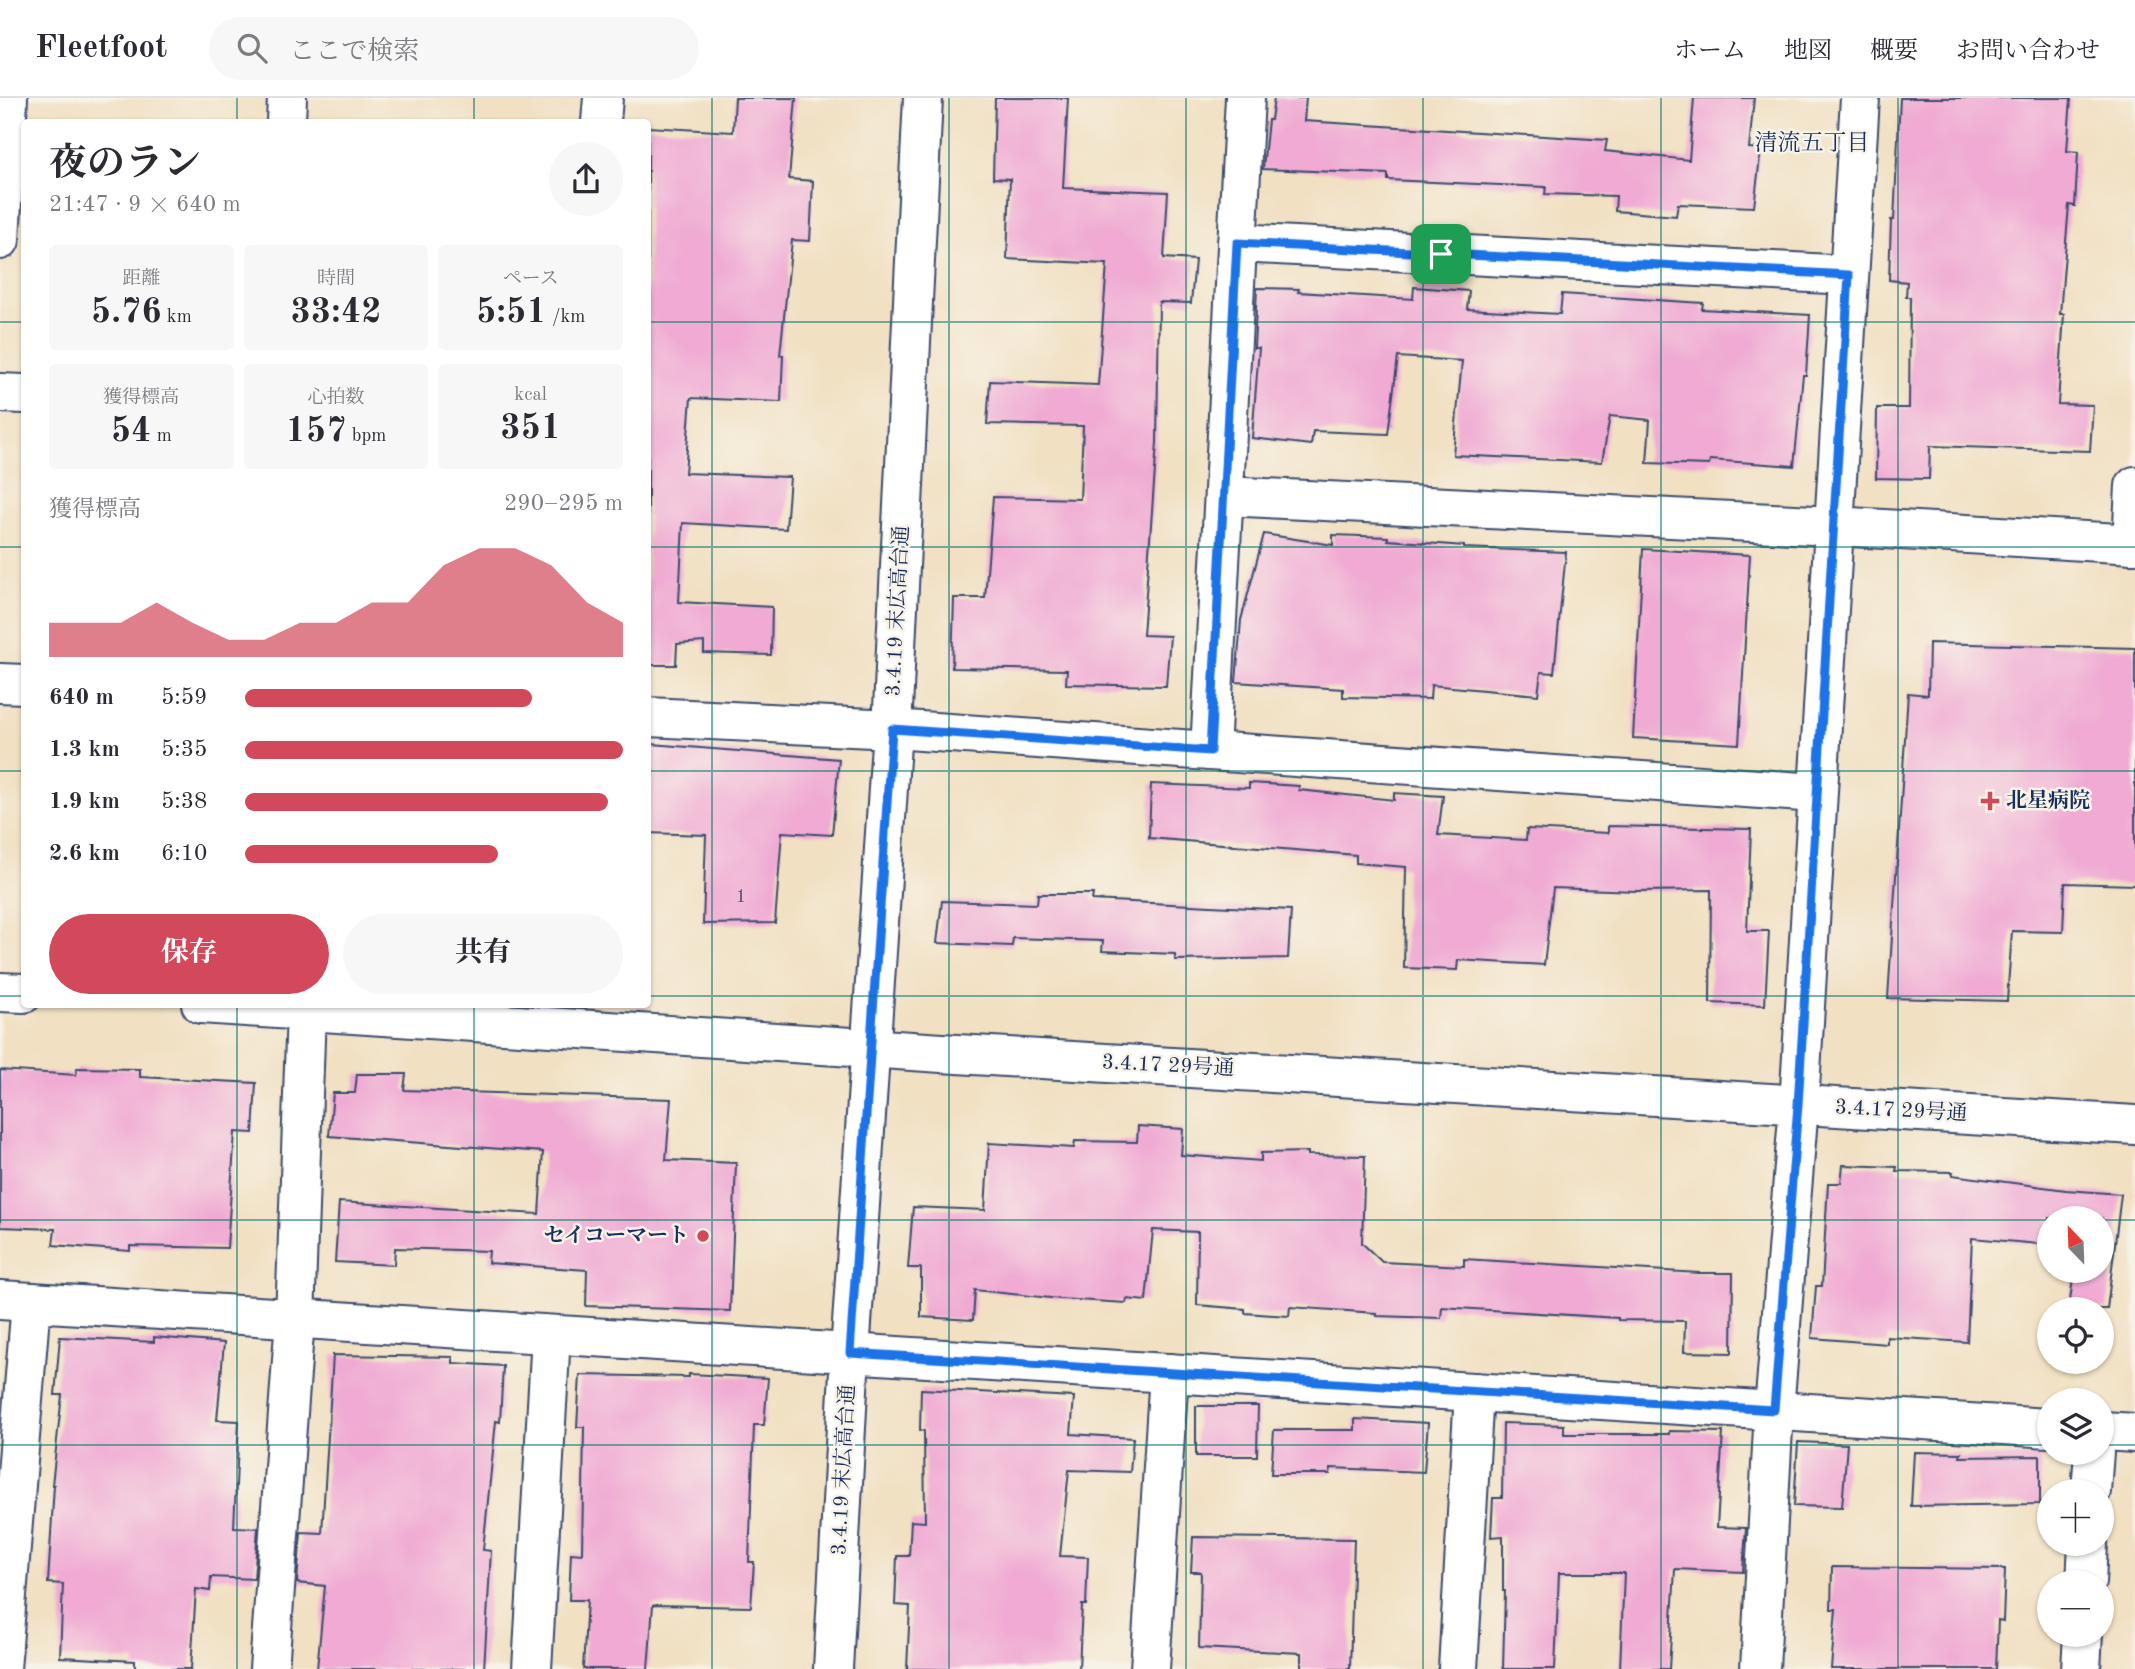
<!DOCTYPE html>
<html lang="ja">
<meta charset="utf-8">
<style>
body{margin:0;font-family:"Old Standard TT","Noto Serif JP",serif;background:#f7f7f7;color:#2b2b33;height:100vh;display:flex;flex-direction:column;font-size:26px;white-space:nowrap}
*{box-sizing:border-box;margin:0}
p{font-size:23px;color:#7c7c81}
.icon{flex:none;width:38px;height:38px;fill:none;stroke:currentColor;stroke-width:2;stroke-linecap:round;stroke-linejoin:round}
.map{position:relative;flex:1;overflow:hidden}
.drawer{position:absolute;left:21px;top:21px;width:630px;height:889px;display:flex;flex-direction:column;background:#fff;border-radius:7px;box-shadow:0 2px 5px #0004}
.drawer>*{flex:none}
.needle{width:46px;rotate:337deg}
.buttons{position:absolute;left:2037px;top:1108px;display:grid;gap:14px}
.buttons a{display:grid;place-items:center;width:77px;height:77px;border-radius:50%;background:#fff;box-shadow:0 2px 5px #0004;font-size:35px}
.pin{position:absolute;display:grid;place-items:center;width:60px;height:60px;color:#fff;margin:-30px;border-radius:14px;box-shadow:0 4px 10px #0006}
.round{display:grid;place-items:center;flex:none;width:74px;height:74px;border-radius:37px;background:#f7f7f7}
.overview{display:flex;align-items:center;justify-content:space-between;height:119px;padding:0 28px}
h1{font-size:38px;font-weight:700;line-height:52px}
.metrics{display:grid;grid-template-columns:repeat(3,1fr);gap:10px;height:119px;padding:7px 28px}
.metrics div{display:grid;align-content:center;border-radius:7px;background:#f7f7f7;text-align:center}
.metrics b{font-size:35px;font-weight:700}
.metrics small{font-size:19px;font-weight:400}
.metrics p{font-size:19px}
.chart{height:196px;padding:14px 28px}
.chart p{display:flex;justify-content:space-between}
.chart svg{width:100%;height:126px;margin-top:7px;fill:#d1495b;opacity:.7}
.cta{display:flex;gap:14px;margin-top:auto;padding:14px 28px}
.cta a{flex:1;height:80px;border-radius:42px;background:#d1495b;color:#fff;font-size:28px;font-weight:700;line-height:80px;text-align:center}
.cta a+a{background:#f7f7f7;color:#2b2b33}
ul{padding:0 28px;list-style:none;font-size:23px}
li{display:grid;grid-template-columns:112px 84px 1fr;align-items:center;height:52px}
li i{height:18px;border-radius:9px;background:#d1495b}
header{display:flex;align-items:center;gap:42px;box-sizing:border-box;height:98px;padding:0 35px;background:#fff;border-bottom:2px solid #e1e1e2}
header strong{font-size:33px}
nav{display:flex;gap:38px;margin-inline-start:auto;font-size:24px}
.search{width:490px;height:63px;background:#f7f7f7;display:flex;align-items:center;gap:18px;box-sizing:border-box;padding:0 24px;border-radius:38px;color:#7c7c81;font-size:26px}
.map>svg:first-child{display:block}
.building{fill:#f0aad3}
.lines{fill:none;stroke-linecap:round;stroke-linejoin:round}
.minor-casing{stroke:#3b4a6d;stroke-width:42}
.minor{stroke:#fff;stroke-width:38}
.route-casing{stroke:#fff;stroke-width:14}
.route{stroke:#1a73e8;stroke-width:9}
.grid{fill:none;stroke:#0f766e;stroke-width:2;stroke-opacity:0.55}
.poi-dot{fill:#d1495b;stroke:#f7f3e8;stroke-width:2.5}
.labels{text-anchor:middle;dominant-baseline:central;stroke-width:5;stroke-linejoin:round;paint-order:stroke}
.number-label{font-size:18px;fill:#504e7b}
.street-label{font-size:21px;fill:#1b2f5e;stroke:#f7f3e8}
.poi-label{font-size:21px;font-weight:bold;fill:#1b2f5e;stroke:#f7f3e8;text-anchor:start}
.neighbourhood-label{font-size:23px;fill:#1b2f5e;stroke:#f7f3e8}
</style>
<header>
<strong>Fleetfoot</strong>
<div class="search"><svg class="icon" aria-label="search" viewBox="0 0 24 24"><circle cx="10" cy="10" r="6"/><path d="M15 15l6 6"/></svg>ここで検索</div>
<nav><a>ホーム</a><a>地図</a><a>概要</a><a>お問い合わせ</a></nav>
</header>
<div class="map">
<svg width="2135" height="1571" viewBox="0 0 2135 1571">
<rect width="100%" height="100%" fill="#f7f3e8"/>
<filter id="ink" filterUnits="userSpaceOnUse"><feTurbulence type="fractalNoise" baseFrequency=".0143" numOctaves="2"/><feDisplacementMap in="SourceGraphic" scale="14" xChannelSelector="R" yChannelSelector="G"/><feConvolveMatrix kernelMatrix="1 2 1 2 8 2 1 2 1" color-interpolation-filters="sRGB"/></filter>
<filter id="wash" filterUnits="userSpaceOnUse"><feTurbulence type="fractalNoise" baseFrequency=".00686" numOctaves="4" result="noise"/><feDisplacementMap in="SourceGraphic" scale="28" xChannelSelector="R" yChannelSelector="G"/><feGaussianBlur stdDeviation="1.57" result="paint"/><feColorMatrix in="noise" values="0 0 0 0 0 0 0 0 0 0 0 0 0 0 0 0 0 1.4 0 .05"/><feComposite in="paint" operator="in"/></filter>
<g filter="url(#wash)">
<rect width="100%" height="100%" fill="#f1e0c2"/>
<g id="blocks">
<!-- building -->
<g class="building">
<path d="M735 0H796L789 81 813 83 810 143 792 142 780 257H783L781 304 691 300 685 375 790 379 786 431 683 425 679 504 772 509 771 557 704 555V544L677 546 676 567H648V29L733 34Z"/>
<path d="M995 0H1068L1063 90 1168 94 1164 160 1195 162 1191 205 1159 204 1157 344 1143 537 1170 538 1166 588 1066 586 1067 572 952 570 954 500H985L993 399 1080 401 1083 328 987 326 990 283 1098 287 1107 166 1007 161 1010 81 993 80Z"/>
<path d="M1274 0H1306L1304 23 1607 42 1605 53 1689 62 1694 0H1754L1749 50 1761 51 1754 109 1678 106 1676 118 1615 113 1616 98 1545 96 1546 89 1388 82V76L1263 71 1268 22H1271Z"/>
<path d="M1900 0H2071L2067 53 2078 54 2075 108 2069 107 2060 216H2064L2058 306 2093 307 2090 353 1930 348 1929 381 1876 380 1877 310H1909L1910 199H1906L1907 184 1889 182 1891 122H1894Z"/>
<path d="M1414 189 1469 193 1467 211 1560 216 1562 196 1703 205 1702 211 1810 217 1806 277H1803L1794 368 1710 362 1709 367 1647 365 1650 322 1610 318 1602 364 1453 357 1462 263 1398 259 1388 336 1313 333 1311 347 1252 340 1259 250H1254L1257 190 1299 191 1298 194 1413 201Z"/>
<path d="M1264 436 1333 447V437L1388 439V442L1464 448V450L1566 454 1554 575 1541 574 1538 597 1431 587 1430 601 1343 599V591L1236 584 1241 522Z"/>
<path d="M1643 451 1750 457 1739 646 1633 640Z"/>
<path d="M1929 545 2135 550V787L2065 785 2063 834 2012 833 2007 903 1888 900 1908 595 1928 597Z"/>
<path d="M651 646 839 661 832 737 782 734 775 825 703 826 706 737 648 735V658H651Z"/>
<path d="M1249 685 1299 688V692L1394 702V695L1443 698 1438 737 1526 742 1527 731 1608 735V728L1751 731 1747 833H1769L1765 907 1710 905 1711 792 1637 793 1553 790 1544 867 1458 862 1457 872 1404 870 1406 769 1356 765V757L1149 740 1151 686 1249 690Z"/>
<path d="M1038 796H1093L1092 802 1291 812 1288 860 1175 862V856L1102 853 1103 843 1013 840 1012 848 937 845 942 803 1037 806Z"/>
<path d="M77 970 140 971V979L256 985 253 1035 235 1034 227 1150 130 1148V1153L53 1147 55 1131 0 1129V972L76 977Z"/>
<path d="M357 976H406L404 992 671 1001 666 1062 736 1065 730 1213 586 1208 587 1172 488 1165 489 1153 395 1150 394 1167 335 1164 339 1104 539 1116 543 1054 329 1038 333 995H355Z"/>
<path d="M1138 1028 1183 1031 1181 1057 1261 1063V1055L1308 1054V1057L1365 1058 1362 1145 1382 1164 1464 1168V1161L1699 1175H1733L1732 1255 1684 1254 1685 1223 1618 1222V1220L1442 1209 1441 1220 1376 1218V1215L1290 1209 1289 1218 1245 1215V1211L1197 1207 1198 1134 1153 1132 1146 1203 1127 1201 1126 1205 1060 1201 975 1192 973 1222 921 1219V1170H908L913 1109 985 1112 989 1045 1074 1050 1075 1043 1137 1044Z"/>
<path d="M1843 1067 1897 1069 1896 1073 1953 1074 1952 1077 2066 1092 2121 1096 2107 1211H2069L2074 1172H2102V1120H2049V1147L1972 1140 1967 1244 1887 1239V1246L1812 1240 1816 1188H1822L1828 1085H1841Z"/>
<path d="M60 1239 154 1244V1239L224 1245 217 1322 239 1323 234 1429 258 1430 254 1481 211 1479 210 1493 196 1491 191 1571H135V1563L60 1559 63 1486 48 1485 54 1387H52L62 1297H55Z"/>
<path d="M333 1257 453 1259V1265L503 1268 500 1324 496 1323 483 1452 491 1453 484 1571H317L325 1488 297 1485 301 1434 322 1435Z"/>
<path d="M689 1276 768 1280 764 1327H754L749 1464H754L751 1509 653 1507 648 1571H583L587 1502H569L571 1455 582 1456 584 1329H577L580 1277 689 1279Z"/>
<path d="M921 1291 1074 1299 1071 1336 1133 1340 1130 1374 1069 1372 1060 1458 1088 1459 1086 1507H1082L1079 1571H907L910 1508 895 1507 897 1458H909L911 1423 925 1424 924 1333 920 1332Z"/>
<path d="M1196 1308H1258L1257 1358H1196Z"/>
<path d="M1355 1321 1428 1325 1424 1374 1331 1370 1330 1376H1271L1274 1332H1355Z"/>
<path d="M1503 1325 1564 1327V1336H1669V1333L1723 1334 1717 1429 1746 1430 1743 1474 1675 1471 1669 1571H1620L1624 1475H1559L1555 1571H1503L1505 1493H1503V1438L1491 1439 1493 1400H1502Z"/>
<path d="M1798 1344 1847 1346 1842 1409 1794 1408Z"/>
<path d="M1914 1354 1961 1355 1960 1359 2040 1358V1406L1911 1408Z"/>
<path d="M1193 1439 1354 1441 1350 1571H1301V1555L1199 1550 1201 1474H1191Z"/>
<path d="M1832 1469 2005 1471 2003 1523 1998 1522 1996 1571H1831L1836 1511H1831Z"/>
</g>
</g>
</g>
<g filter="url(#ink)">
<use href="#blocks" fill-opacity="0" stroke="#3b4a6d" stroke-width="2"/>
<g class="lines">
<defs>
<g id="minor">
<path d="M286 24 287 0"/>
<path d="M601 24 603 0"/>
<path d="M0 142 8 0"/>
<path d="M1237 145 1849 177"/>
<path d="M0 295 24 296"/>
<path d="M1224 398 1834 428 2135 446"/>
<path d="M2132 446 2135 388"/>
<path d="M0 585 24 586"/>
<path d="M648 619 892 631 1817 695"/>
<path d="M1210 653 1245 0"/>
<path d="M0 894 24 895"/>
<path d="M201 906 957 956 2135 1027"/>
<path d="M0 1202 2049 1330"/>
<path d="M2102 1333 2135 1335"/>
<path d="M2091 1393 2094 1354"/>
<path d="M2086 1484 2088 1446"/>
<path d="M1 1571 31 1204"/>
<path d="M269 1571 295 1221 306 913"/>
<path d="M532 1571 551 1237"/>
<path d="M833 1571 850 1255 892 631 923 0"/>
<path d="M1150 1571 1169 1275"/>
<path d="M1458 1571 1474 1294"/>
<path d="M1760 1571 1774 1312 1799 1007 1860 0"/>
<path d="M2081 1571 2083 1536"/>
</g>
</defs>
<!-- minor casing -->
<use href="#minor" class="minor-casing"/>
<!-- minor -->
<use href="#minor" class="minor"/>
</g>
</g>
<g class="lines" filter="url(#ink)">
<defs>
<path id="route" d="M1237 145 1849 177 1798 1007 1774 1312 850 1255 892 631 1210 653Z"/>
</defs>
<!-- route casing -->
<use href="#route" class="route-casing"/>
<!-- route -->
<use href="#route" class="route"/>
</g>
<!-- grid -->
<path class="grid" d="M237 0V24M474 0V24M712 0V1571M949 0V1571M1186 0V1571M1423 0V1571M1661 0V1571M1898 0V1571M0 224H24M648 224H2135M0 449H24M648 449H2135M0 673H24M648 673H2135M0 898H24M648 898H2135M237 906V1571M474 906V1571M0 1122H2049M2102 1122H2135M0 1347H2049M2102 1347H2135"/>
<!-- markers -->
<g class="poi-dot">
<path d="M1986.5 692.5h7v7h7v7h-7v7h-7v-7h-7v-7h7z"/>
<circle cx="703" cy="1138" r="7"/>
</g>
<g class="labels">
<!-- number labels -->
<g class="number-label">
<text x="741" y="799">1</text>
</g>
<!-- street labels -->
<g class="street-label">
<text transform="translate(898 513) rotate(-87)">3.4.19 末広高台通</text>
<text transform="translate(1168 968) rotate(3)">3.4.17 29号通</text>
<text transform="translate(1901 1013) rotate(3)">3.4.17 29号通</text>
<text transform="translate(844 1372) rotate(-87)">3.4.19 末広高台通</text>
</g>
<!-- poi labels -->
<g class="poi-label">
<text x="2006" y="703">北星病院</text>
<text x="689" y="1138" text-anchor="end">セイコーマート</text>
</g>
<!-- neighbourhood labels -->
<g class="neighbourhood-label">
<text x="1812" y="45">清流五丁目</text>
</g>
</g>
</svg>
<div class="buttons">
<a><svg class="needle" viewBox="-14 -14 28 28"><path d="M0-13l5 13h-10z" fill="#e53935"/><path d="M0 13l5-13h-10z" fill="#7c7c81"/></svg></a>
<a><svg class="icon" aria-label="locate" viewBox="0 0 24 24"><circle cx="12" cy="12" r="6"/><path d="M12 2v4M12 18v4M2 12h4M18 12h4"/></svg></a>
<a><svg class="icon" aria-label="layers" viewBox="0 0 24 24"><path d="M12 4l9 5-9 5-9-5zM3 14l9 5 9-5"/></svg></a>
<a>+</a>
<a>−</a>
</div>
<div class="pin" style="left:1441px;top:156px;background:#1e9e55"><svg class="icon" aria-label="arrive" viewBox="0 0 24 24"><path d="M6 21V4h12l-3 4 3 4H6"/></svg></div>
<section class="drawer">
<div class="overview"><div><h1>夜のラン</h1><p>21:47 · 9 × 640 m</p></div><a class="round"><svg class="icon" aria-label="share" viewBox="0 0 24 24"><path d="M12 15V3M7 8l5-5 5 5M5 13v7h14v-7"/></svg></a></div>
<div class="metrics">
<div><p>距離</p><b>5.76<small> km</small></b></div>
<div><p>時間</p><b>33:42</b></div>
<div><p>ペース</p><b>5:51<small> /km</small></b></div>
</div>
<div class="metrics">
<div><p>獲得標高</p><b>54<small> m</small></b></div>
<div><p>心拍数</p><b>157<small> bpm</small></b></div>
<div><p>kcal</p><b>351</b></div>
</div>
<div class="chart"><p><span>獲得標高</span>290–295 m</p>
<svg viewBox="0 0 160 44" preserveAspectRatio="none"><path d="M0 44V32L10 32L20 32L30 25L40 32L50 38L60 38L70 32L80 32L90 25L100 25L110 12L120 6L130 6L140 12L150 25L160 32V44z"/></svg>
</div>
<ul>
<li><b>640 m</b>5:59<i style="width:76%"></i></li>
<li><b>1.3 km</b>5:35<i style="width:100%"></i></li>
<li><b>1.9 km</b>5:38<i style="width:96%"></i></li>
<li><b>2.6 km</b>6:10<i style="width:67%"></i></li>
</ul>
<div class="cta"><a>保存</a><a>共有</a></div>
</section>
</div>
